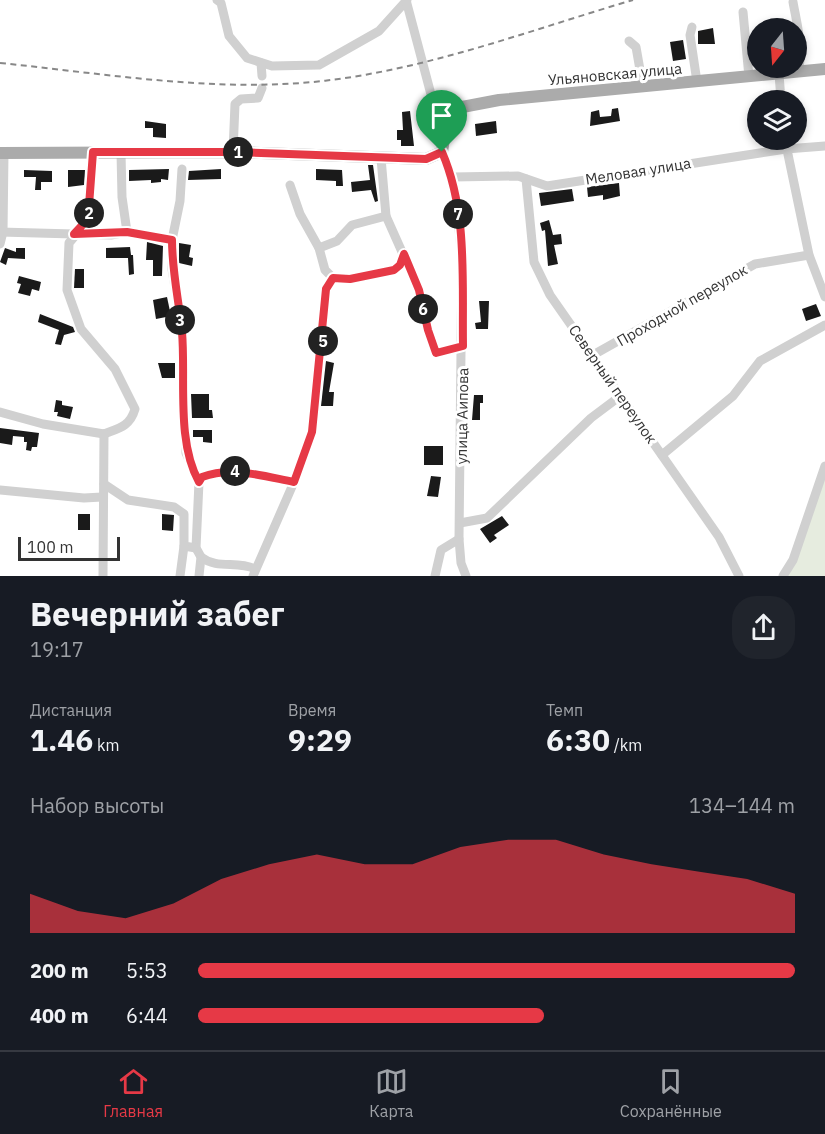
<!DOCTYPE html>
<html lang="ru">
<meta charset="utf-8">
<style>
body{margin:0;font-family:"IBM Plex Sans",sans-serif;background:#20242c;color:#f1f3f6;height:100vh;display:flex;flex-direction:column;font-size:22px;white-space:nowrap}
*{box-sizing:border-box;margin:0}
p{font-size:20px;color:#9ea1a6}
.icon{flex:none;width:33px;height:33px;fill:none;stroke:currentColor;stroke-width:2;stroke-linecap:round;stroke-linejoin:round}
.map{position:relative;height:576px;overflow:hidden}
.side{display:flex;flex-direction:column;background:#171b24;flex:1}
.side>*{flex:none}
.needle{width:39px;rotate:197deg}
.fabs{position:absolute;left:747px;top:18px;display:grid;gap:12px}
.fabs a{display:grid;place-items:center;width:60px;height:60px;border-radius:50%;background:#171b24;box-shadow:0 3px 9px #0003;font-size:30px}
.scale{position:absolute;left:18px;bottom:15px;width:102px;box-sizing:border-box;padding-left:6px;border:3px solid #333;border-top:0;font-size:16px;line-height:21px;white-space:nowrap;color:#333;-webkit-text-stroke:4px #fff;paint-order:stroke}
.pin{position:absolute;display:grid;place-items:center;width:51px;height:51px;color:#fff;margin:-62px -26px;border-radius:50% 50% 50% 0;rotate:-45deg;box-shadow:0 0 6px #0007}
.pin .icon{rotate:45deg}
.km{position:absolute;width:30px;height:30px;margin:-15px;border-radius:50%;background:#222;color:#fff;font-size:16px;line-height:30px;text-align:center}
.round{display:grid;place-items:center;flex:none;width:63px;height:63px;border-radius:24px;background:#20242c}
.head{display:flex;align-items:center;justify-content:space-between;height:102px;padding:0 30px}
h1{font-size:33px;font-weight:700;line-height:45px}
.stats{display:grid;grid-template-columns:repeat(3,1fr);gap:9px;height:102px;padding:6px 30px}
.stats div{display:grid;align-content:center}
.stats b{font-size:30px;font-weight:700}
.stats small{font-size:16px;font-weight:400}
.stats p{font-size:16px}
.chart{height:168px;padding:12px 30px}
.chart p{display:flex;justify-content:space-between}
.chart svg{width:100%;height:108px;margin-top:6px;fill:#e63946;opacity:.7}
ul{padding:0 30px;list-style:none;font-size:20px}
li{display:grid;grid-template-columns:96px 72px 1fr;align-items:center;height:45px}
li i{height:15px;border-radius:8px;background:#e63946}
.menu{display:flex;justify-content:space-around;align-items:center;height:84px;border-top:2px solid #363941;background:#171b24;font-size:16px;color:#9ea1a6}
.menu a{display:grid;justify-items:center;gap:3px}
.menu .current{color:#e63946}
.map>svg:first-child{display:block}
.green{fill:#e6ecdf}
.building{fill:#1a1a1a}
.lines{fill:none;stroke-linecap:round;stroke-linejoin:round}
.minor{stroke:#d0d0d0;stroke-width:9}
.major{stroke:#ababab;stroke-width:12}
.rail{stroke:#888;stroke-width:2;stroke-dasharray:6 4.5;stroke-linecap:butt}
.route-casing{stroke:#fff;stroke-width:12}
.route{stroke:#e63946;stroke-width:8}
.labels{text-anchor:middle;dominant-baseline:central;stroke-width:6;stroke-linejoin:round;paint-order:stroke}
.street-label{font-size:15px;fill:#333;stroke:#fff}
</style>
<div class="map">
<svg width="825" height="576" viewBox="0 0 825 576">
<rect width="100%" height="100%" fill="#fff"/>
<!-- green -->
<path class="green" d="M825 467V576H783Z"/>
<!-- building -->
<g class="building">
<path d="M713 28 715 44H698V31Z"/>
<path d="M683 40 686 59 673 61 670 42Z"/>
<path d="M618 108 620 121 590 126 591 112 599 110 600 117 611 116 612 109Z"/>
<path d="M410 111 414 146H401V140H397V130H403L402 112Z"/>
<path d="M145 121 166 124V138L153 137V128H145Z"/>
<path d="M496 121 497 133 476 136 475 124Z"/>
<path d="M368 165H373L378 201 375 202 371 190 352 192 351 182 370 180Z"/>
<path d="M169 169 168 180 161 179V182L151 183V180L129 181V170Z"/>
<path d="M221 169V179L188 180 189 171Z"/>
<path d="M316 169 342 170 343 186H336V181L316 180Z"/>
<path d="M24 170 52 171V182H41V190H35L36 177H24Z"/>
<path d="M68 170H85L84 185 68 187Z"/>
<path d="M619 183 620 196 603 200V195L588 197 587 187Z"/>
<path d="M572 189 574 201 541 206 539 193Z"/>
<path d="M549 220 553 235 561 234 562 244 554 245 558 264 548 266 545 230 542 231 540 223Z"/>
<path d="M147 242 163 246 162 276H153V260H146Z"/>
<path d="M179 243 191 245 189 257 193 258 192 266 179 263Z"/>
<path d="M130 247 131 255H133L134 274 129 275 128 258H106V248Z"/>
<path d="M5 248 16 252V248H25V259L8 258 6 265 0 262Z"/>
<path d="M75 269H84V288H74Z"/>
<path d="M19 276 41 282 39 291 32 289 30 296 18 293 21 284 17 283Z"/>
<path d="M167 297 171 316 156 319 153 300Z"/>
<path d="M479 301H489L488 329H476L475 323 481 322Z"/>
<path d="M816 304 821 316 806 321 802 309Z"/>
<path d="M40 314 73 327 75 332 64 335 61 345 55 344 59 330 38 322Z"/>
<path d="M326 361 334 363 329 392H334L333 406H321Z"/>
<path d="M158 363H175V378H162Z"/>
<path d="M191 394H209V410H212L213 418H192Z"/>
<path d="M474 395H483V403H480V420H472Z"/>
<path d="M56 400 62 401V405L73 407 70 419 57 416 58 412H54Z"/>
<path d="M0 428 39 433 37 447H32L31 451 26 450 27 442H24V437L13 436 12 445 0 443Z"/>
<path d="M193 430H212V443L203 442V437H193Z"/>
<rect x="424" y="446" width="19" height="19"/>
<path d="M431 476 441 477 438 497 427 496Z"/>
<rect x="78" y="514" width="12" height="16"/>
<path d="M162 514 174 515 173 531 162 530Z"/>
<path d="M502 516 509 525 494 535 497 538 490 543 480 529Z"/>
</g>
<g class="lines">
<!-- minor -->
<g class="minor">
<path d="M217 0 221 3 229 36 247 58 272 66 319 65 379 31 407 0"/>
<path d="M406 0 433 102 446 125"/>
<path d="M793 2C797 25 804 49 798 72"/>
<path d="M743 12 749 77"/>
<path d="M692 27 690 35 697 82"/>
<path d="M629 41 636 47 643 87"/>
<path d="M261 63 262 76"/>
<path d="M779 74 781 100"/>
<path d="M785 140 809 255 825 297"/>
<path d="M93 152 89 219 69 243 67 290 81 329 115 369 135 409C130 426 120 428 104 434"/>
<path d="M233 152 235 104 241 99 258 98 262 88"/>
<path d="M442 152 455 190 462 258 459 539 461 563 466 576"/>
<path d="M121 153 122 197 127 232"/>
<path d="M381 158 386 216 419 290 428 330 436 353 463 346"/>
<path d="M182 169 180 201 172 240V269L182 330 186 453 199 482 196 548 201 557 199 576"/>
<path d="M453 177 518 176 547 186 786 149 825 146"/>
<path d="M526 179 534 262 550 295 719 537 739 576"/>
<path d="M0 232 111 235 127 232 172 240"/>
<path d="M0 244 3 232 4 153"/>
<path d="M319 248 337 241 352 225 386 216"/>
<path d="M333 278 350 279 394 270 400 265 404 254"/>
<path d="M593 355 755 264 809 255"/>
<path d="M0 412 43 424 104 434"/>
<path d="M662 455 733 396 760 361 825 325"/>
<path d="M199 482 202 477C232 465 263 476 294 482"/>
<path d="M104 484 128 500 174 507 184 514V546L196 548"/>
<path d="M0 490 84 498 102 497"/>
<path d="M460 523 487 518 591 418 619 397"/>
<path d="M201 557C218 570 237 560 255 569"/>
<path d="M103 576 104 434"/>
<path d="M180 576 184 546"/>
<path d="M253 576 294 482 312 432 326 289 333 278 325 270 319 248 300 214 290 185"/>
<path d="M435 576 441 550 459 539"/>
<path d="M783 576 793 560 825 466"/>
</g>
<!-- major -->
<path class="major" d="M0 153 233 152 426 159 442 152 446 125 457 108 499 100 825 69"/>
<!-- rail -->
<path class="rail" d="M0 63C109 74 222 94 331 80 434 67 534 29 633 0"/>
</g>
<g class="lines">
<defs>
<path id="route" d="M93 152H233L426 159 442 152C468 212 462 282 463 346L436 353 428 330 419 290 404 254 400 265 394 270 350 279 333 278 326 289 312 432 294 482C263 476 232 466 202 477L199 482C176 441 186 378 182 332 179 301 172 272 172 240L127 232 74 234 88 219Z"/>
</defs>
<!-- route casing -->
<use href="#route" class="route-casing"/>
<!-- route -->
<use href="#route" class="route"/>
</g>
<g class="labels">
<!-- street labels -->
<g class="street-label">
<text transform="translate(615 74) rotate(-5)">Ульяновская улица</text>
<text transform="translate(638 171) rotate(-9)">Меловая улица</text>
<text transform="translate(682 305) rotate(-30)">Проходной переулок</text>
<text transform="translate(613 384) rotate(55)">Северный переулок</text>
<text transform="translate(462 416) rotate(-89)">улица Аипова</text>
</g>
</g>
</svg>
<div class="fabs">
<a><svg class="needle" viewBox="-14 -14 28 28"><path d="M0-13l5 13h-10z" fill="#e53935"/><path d="M0 13l5-13h-10z" fill="#9ea1a6"/></svg></a>
<a><svg class="icon" aria-label="layers" viewBox="0 0 24 24"><path d="M12 4l9 5-9 5-9-5zM3 14l9 5 9-5"/></svg></a>
</div>
<div class="scale">100 m</div>
<div class="pin" style="left:442px;top:152px;background:#1e9e55"><svg class="icon" aria-label="arrive" viewBox="0 0 24 24"><path d="M6 21V4h12l-3 4 3 4H6"/></svg></div>
<b class="km" style="left:238px;top:152px">1</b>
<b class="km" style="left:89px;top:213px">2</b>
<b class="km" style="left:180px;top:320px">3</b>
<b class="km" style="left:235px;top:471px">4</b>
<b class="km" style="left:323px;top:341px">5</b>
<b class="km" style="left:423px;top:309px">6</b>
<b class="km" style="left:458px;top:214px">7</b>
</div>
<section class="side">
<div class="head"><div><h1>Вечерний забег</h1><p>19:17</p></div><a class="round"><svg class="icon" aria-label="share" viewBox="0 0 24 24"><path d="M12 15V3M7 8l5-5 5 5M5 13v7h14v-7"/></svg></a></div>
<div class="stats">
<div><p>Дистанция</p><b>1.46<small> km</small></b></div>
<div><p>Время</p><b>9:29</b></div>
<div><p>Темп</p><b>6:30<small> /km</small></b></div>
</div>
<div class="chart"><p><span>Набор высоты</span>134–144 m</p>
<svg viewBox="0 0 160 44" preserveAspectRatio="none"><path d="M0 44V28L10 35L20 38L30 32L40 22L50 16L60 12L70 16L80 16L90 9L100 6L110 6L120 12L130 16L140 19L150 22L160 28V44z"/></svg>
</div>
<ul>
<li><b>200 m</b>5:53<i style="width:100%"></i></li>
<li><b>400 m</b>6:44<i style="width:58%"></i></li>
</ul>
</section>
<nav class="menu">
<a class="current"><svg class="icon" aria-label="home" viewBox="0 0 24 24"><path d="M3 11l9-7 9 7M6 9v11h12V9"/></svg>Главная</a>
<a><svg class="icon" aria-label="map" viewBox="0 0 24 24"><path d="M3 6l6-2 6 2 6-2v14l-6 2-6-2-6 2zM9 4v14M15 6v14"/></svg>Карта</a>
<a><svg class="icon" aria-label="saved" viewBox="0 0 24 24"><path d="M7 4h10v16l-5-4-5 4z"/></svg>Сохранённые</a>
</nav>
